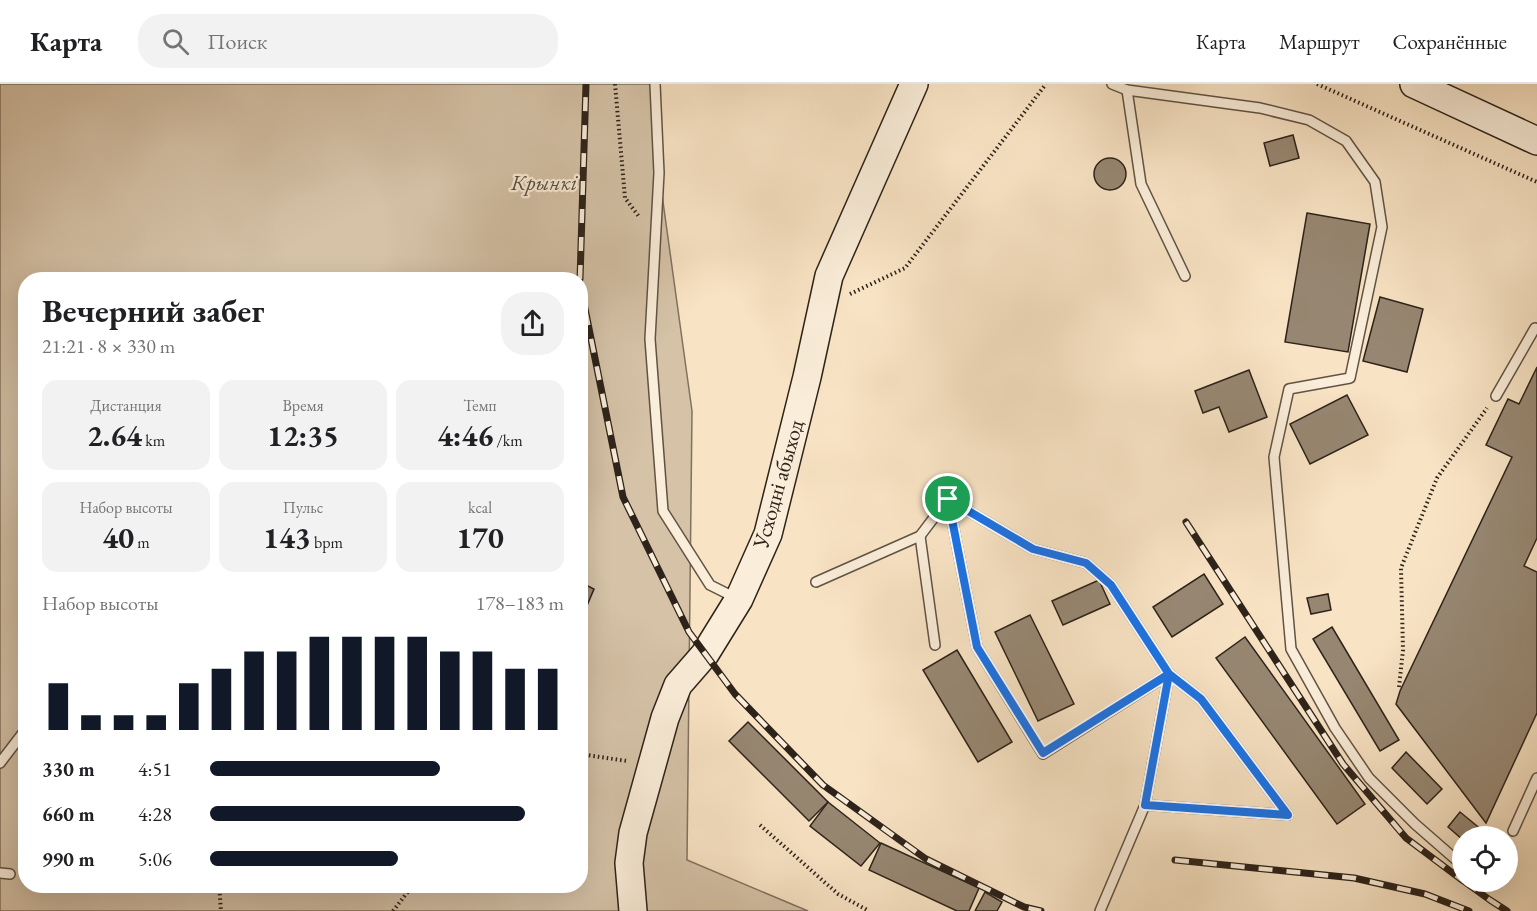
<!DOCTYPE html>
<html lang="ru">
<meta charset="utf-8">
<style>
body{margin:0;font-family:"EB Garamond",serif;background:#f2f2f2;color:#202124;height:100vh;display:flex;flex-direction:column;font-size:22px;white-space:nowrap}
*{box-sizing:border-box;margin:0}
p{font-size:20px;color:#757577}
.icon{flex:none;width:33px;height:33px;fill:none;stroke:currentColor;stroke-width:2;stroke-linecap:round;stroke-linejoin:round}
.map{position:relative;flex:1;overflow:hidden}
.drawer{position:absolute;left:18px;top:188px;width:570px;height:621px;display:flex;flex-direction:column;background:#fff;border-radius:24px;box-shadow:0 6px 24px #0002}
.drawer>*{flex:none}
.fabs{position:absolute;left:1452px;top:742px;display:grid;gap:12px}
.fabs a{display:grid;place-items:center;width:66px;height:66px;border-radius:50%;background:#fff;box-shadow:0 6px 24px #0002;font-size:30px}
.pin{position:absolute;display:grid;place-items:center;width:51px;height:51px;color:#fff;margin:-26px;border:3px solid #fff;border-radius:50%;box-shadow:0 2px 6px #0007}
.round{display:grid;place-items:center;flex:none;width:63px;height:63px;border-radius:24px;background:#f2f2f2}
.overview{display:flex;align-items:center;justify-content:space-between;height:102px;padding:0 24px}
h1{font-size:33px;font-weight:700;line-height:45px}
.figures{display:grid;grid-template-columns:repeat(3,1fr);gap:9px;height:102px;padding:6px 24px}
.figures div{display:grid;align-content:center;border-radius:15px;background:#f2f2f2;text-align:center}
.figures b{font-size:30px;font-weight:700}
.figures small{font-size:16px;font-weight:400}
.figures p{font-size:16px}
.chart{height:168px;padding:12px 24px}
.chart p{display:flex;justify-content:space-between}
.chart svg{width:100%;height:108px;margin-top:6px;stroke:#111827;stroke-width:6}
ul{padding:0 24px;list-style:none;font-size:20px}
li{display:grid;grid-template-columns:96px 72px 1fr;align-items:center;height:45px}
li i{height:15px;border-radius:8px;background:#111827}
header{display:flex;align-items:center;gap:36px;box-sizing:border-box;height:84px;padding:0 30px;background:#fff;border-bottom:2px solid #e0e0e0}
header strong{font-size:28px}
nav{display:flex;gap:33px;margin-inline-start:auto;font-size:21px}
.search{width:420px;height:54px;background:#f2f2f2;display:flex;align-items:center;gap:15px;box-sizing:border-box;padding:0 21px;border-radius:24px;color:#757577;font-size:22px}
.map>svg:first-child{display:block}
.green{fill:#d5c2a7;stroke:#817260;stroke-width:1.5;fill-rule:evenodd}
.building{fill:#978772;stroke:#2d231a;stroke-width:1.5}
.lines{fill:none;stroke-linecap:round;stroke-linejoin:round}
.service-casing{stroke:#605344;stroke-width:12}
.secondary-casing{stroke:#2d231a;stroke-width:30}
.path{stroke:#2d231a;stroke-width:4;stroke-dasharray:1.5 3;stroke-linecap:butt}
.service{stroke:#faedd9;stroke-width:9}
.secondary{stroke:#faedd9;stroke-width:27}
.rail-casing{stroke:#2d231a;stroke-width:7}
.rail{stroke:#faedd9;stroke-width:4.5;stroke-dasharray:14;stroke-linecap:butt}
.route-casing{stroke:#fff;stroke-width:12}
.route{stroke:#1a73e8;stroke-width:8}
.labels{text-anchor:middle;dominant-baseline:central;stroke-width:4.5;stroke-linejoin:round;paint-order:stroke}
.park-label{font-size:22px;font-style:italic;fill:#574b3d;stroke:#faedd9}
.street-label{font-size:22px;fill:#2d231a;stroke:#faedd9}
</style>
<header>
<strong>Карта</strong>
<div class="search"><svg class="icon" aria-label="search" viewBox="0 0 24 24"><circle cx="10" cy="10" r="6"/><path d="M15 15l6 6"/></svg>Поиск</div>
<nav><a>Карта</a><a>Маршрут</a><a>Сохранённые</a></nav>
</header>
<div class="map">
<svg width="1537" height="827" viewBox="0 0 1537 827">
<rect width="100%" height="100%" fill="#f8e3c4"/>
<filter id="stains"><feTurbulence type="fractalNoise" baseFrequency=".00333" numOctaves="4"/><feColorMatrix values="0 0 0 0 .2 0 0 0 0 .09 0 0 0 0 .02 0 0 0 .5 -.17"/></filter>
<radialGradient id="worn" r=".72"><stop offset=".6" stop-color="#630" stop-opacity="0"/><stop offset="1" stop-color="#630" stop-opacity=".3"/></radialGradient>
<!-- green -->
<path class="green" d="M0 0H654L659 89 692 327 687 776 808 827H0ZM26 195H580V801H26Z"/>
<!-- building -->
<g class="building">
<path d="M1293 51 1299 74 1270 82 1264 59Z"/>
<circle cx="1110" cy="90" r="16"/>
<path d="M1307 129 1370 140 1348 268 1285 258Z"/>
<path d="M1380 213 1423 225 1407 288 1363 277Z"/>
<path d="M1537 283V454L1524 482 1537 488V629L1486 739 1396 620 1400 607 1512 373 1486 361 1508 315 1519 320Z"/>
<path d="M1249 286 1267 333 1229 348 1219 323 1203 329 1195 307Z"/>
<path d="M1347 311 1368 351 1310 380 1290 340Z"/>
<path d="M1204 490 1223 520 1172 553 1153 523Z"/>
<path d="M1099 496 1110 520 1063 541 1052 517Z"/>
<path d="M580 498 594 505 580 538Z"/>
<path d="M1328 510 1331 526 1311 530 1307 514Z"/>
<path d="M1030 531 1074 620 1038 637 995 548Z"/>
<path d="M1332 543 1399 656 1380 667 1313 555Z"/>
<path d="M1245 553 1365 720 1337 740 1216 574Z"/>
<path d="M957 566 1012 658 978 678 923 586Z"/>
<path d="M748 638 828 718 809 737 729 657Z"/>
<path d="M1406 668 1442 705 1427 720 1392 684Z"/>
<path d="M828 718 880 759 861 782 810 742Z"/>
<path d="M1460 728 1488 751 1486 753H1462V755L1448 743Z"/>
<path d="M881 759 979 804 969 827H957L869 786Z"/>
<path d="M985 808 1002 818 997 827H975Z"/>
</g>
<g class="lines">
<defs>
<g id="service">
<path d="M655 0 659 89 650 255 663 427 710 501 738 515"/>
<path d="M1112 0 1127 6 1260 24 1309 36 1346 57 1375 98 1382 143 1350 294 1289 305 1274 373 1291 565 1335 644 1369 694 1415 740 1462 781"/>
<path d="M1127 6 1141 100 1185 192"/>
<path d="M1496 312 1535 244"/>
<path d="M948 415 1033 465 1086 479 1111 501 1169 590 1201 615 1288 731 1145 721 1169 590"/>
<path d="M920 452 935 561"/>
<path d="M816 498 920 452 948 415 977 563 1043 670 1169 590"/>
<path d="M0 679 26 645"/>
<path d="M1513 747 1537 694"/>
<path d="M0 789 10 790"/>
<path d="M1100 827 1145 721"/>
</g>
<g id="secondary">
<path d="M1414 0 1537 57"/>
<path d="M633 827 629 779 633 749 665 634 678 601 705 570 739 515 768 450 807 293 829 192 914 0"/>
</g>
</defs>
<!-- service casing -->
<use href="#service" class="service-casing"/>
<!-- secondary casing -->
<use href="#secondary" class="secondary-casing"/>
<!-- path -->
<g class="path">
<path d="M615 0 625 114 640 134"/>
<path d="M1317 0 1537 98"/>
<path d="M850 210 905 184 1046 0"/>
<path d="M1399 603 1403 566 1401 484 1437 394 1487 324"/>
<path d="M580 670 627 677"/>
<path d="M760 741 838 810 869 827"/>
<path d="M219 801 221 827"/>
<path d="M393 827 413 801"/>
</g>
<!-- service -->
<use href="#service" class="service"/>
<!-- secondary -->
<use href="#secondary" class="secondary"/>
<defs>
<g id="rail">
<path d="M580 195 586 0"/>
<path d="M580 200 623 413 689 548 735 610 823 701 926 775 1024 823 1041 827"/>
<path d="M1186 438 1343 680 1406 754 1462 796"/>
<path d="M1175 776 1354 794 1425 810 1469 827"/>
<path d="M1465 798 1490 816 1507 827"/>
</g>
</defs>
<!-- rail casing -->
<use href="#rail" class="rail-casing"/>
<!-- rail -->
<use href="#rail" class="rail"/>
</g>
<g class="lines">
<defs>
<path id="route" d="M948 415 1033 465 1086 479 1111 501 1169 590 1145 721 1288 731 1201 615 1169 590 1043 669 977 563 948 415"/>
</defs>
<!-- route casing -->
<use href="#route" class="route-casing"/>
<!-- route -->
<use href="#route" class="route"/>
</g>
<g class="labels">
<!-- park labels -->
<g class="park-label">
<text x="544" y="98">Крынкі</text>
</g>
<!-- street labels -->
<g class="street-label">
<text transform="translate(778 400) rotate(-74)">Усходні абыход</text>
</g>
</g>
<rect width="100%" height="100%" filter="url(#stains)"/>
<rect width="100%" height="100%" fill="url(#worn)"/>
</svg>
<div class="fabs">
<a><svg class="icon" aria-label="locate" viewBox="0 0 24 24"><circle cx="12" cy="12" r="6"/><path d="M12 2v4M12 18v4M2 12h4M18 12h4"/></svg></a>
</div>
<div class="pin" style="left:948px;top:415px;background:#1e9e55"><svg class="icon" aria-label="arrive" viewBox="0 0 24 24"><path d="M6 21V4h12l-3 4 3 4H6"/></svg></div>
<section class="drawer">
<div class="overview"><div><h1>Вечерний забег</h1><p>21:21 · 8 × 330 m</p></div><a class="round"><svg class="icon" aria-label="share" viewBox="0 0 24 24"><path d="M12 15V3M7 8l5-5 5 5M5 13v7h14v-7"/></svg></a></div>
<div class="figures">
<div><p>Дистанция</p><b>2.64<small> km</small></b></div>
<div><p>Время</p><b>12:35</b></div>
<div><p>Темп</p><b>4:46<small> /km</small></b></div>
</div>
<div class="figures">
<div><p>Набор высоты</p><b>40<small> m</small></b></div>
<div><p>Пульс</p><b>143<small> bpm</small></b></div>
<div><p>kcal</p><b>170</b></div>
</div>
<div class="chart"><p><span>Набор высоты</span>178–183 m</p>
<svg viewBox="0 0 160 44" preserveAspectRatio="none"><path d="M5 44V25M15 44V38M25 44V38M35 44V38M45 44V25M55 44V19M65 44V12M75 44V12M85 44V6M95 44V6M105 44V6M115 44V6M125 44V12M135 44V12M145 44V19M155 44V19"/></svg>
</div>
<ul>
<li><b>330 m</b>4:51<i style="width:65%"></i></li>
<li><b>660 m</b>4:28<i style="width:89%"></i></li>
<li><b>990 m</b>5:06<i style="width:53%"></i></li>
</ul>
</section>
</div>
